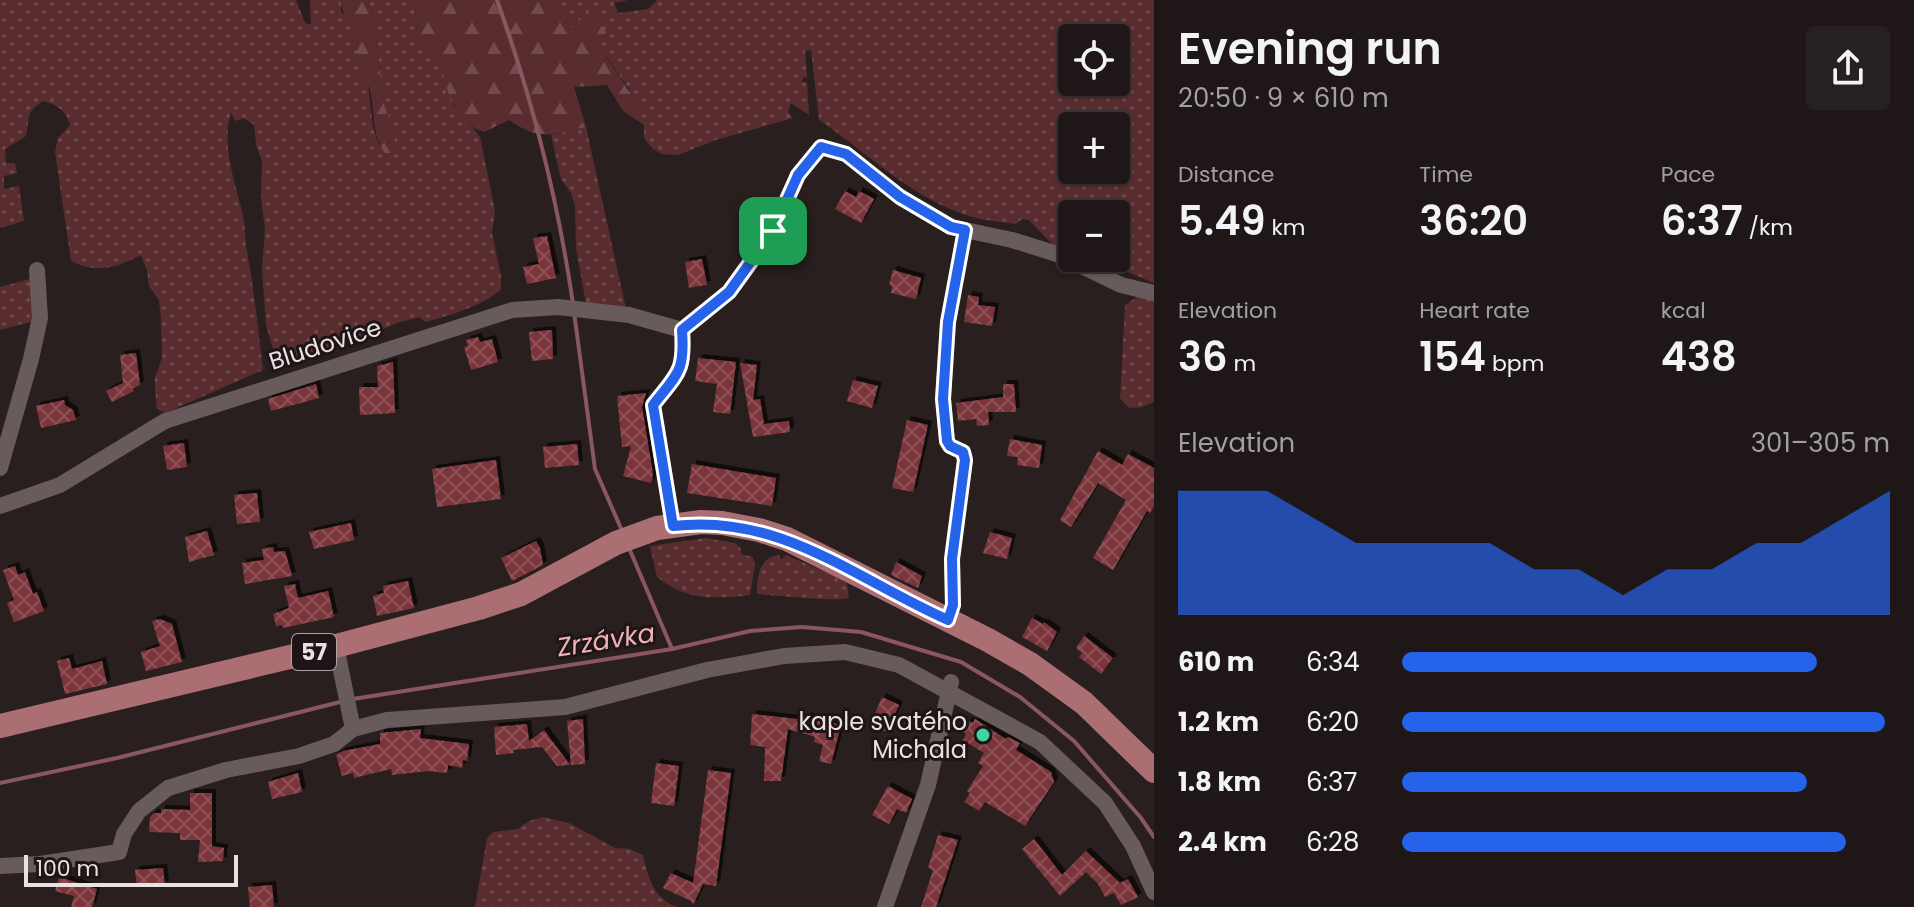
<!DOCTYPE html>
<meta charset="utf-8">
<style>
body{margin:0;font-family:Poppins,sans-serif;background:#272020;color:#f1f3f6;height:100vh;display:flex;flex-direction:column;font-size:30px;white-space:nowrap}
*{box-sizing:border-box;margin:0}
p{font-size:26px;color:#a19fa1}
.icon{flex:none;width:44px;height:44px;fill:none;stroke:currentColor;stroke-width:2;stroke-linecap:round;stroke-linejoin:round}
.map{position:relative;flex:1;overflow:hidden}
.drawer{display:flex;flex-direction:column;background:#1f1717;width:760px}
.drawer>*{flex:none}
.fabs{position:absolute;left:1058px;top:24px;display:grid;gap:16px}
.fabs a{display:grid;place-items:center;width:72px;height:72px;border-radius:8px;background:#1f1717;box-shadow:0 2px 6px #0004,0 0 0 2px #3c3636;font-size:40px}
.scale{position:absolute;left:24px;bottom:20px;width:214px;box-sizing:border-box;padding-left:8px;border:4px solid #eae2e2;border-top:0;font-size:22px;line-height:28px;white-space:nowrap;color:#eae2e2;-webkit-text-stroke:6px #1f1516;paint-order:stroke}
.pin{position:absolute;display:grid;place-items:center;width:68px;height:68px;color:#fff;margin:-34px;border-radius:16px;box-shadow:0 4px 12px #0006}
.round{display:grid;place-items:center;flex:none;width:84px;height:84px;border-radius:8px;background:#272020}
.headline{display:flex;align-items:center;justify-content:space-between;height:136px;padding:0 24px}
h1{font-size:44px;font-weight:600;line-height:60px}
.stats{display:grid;grid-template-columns:repeat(3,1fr);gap:12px;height:136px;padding:8px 24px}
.stats div{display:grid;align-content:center}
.stats b{font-size:40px;font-weight:600}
.stats small{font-size:22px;font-weight:400}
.stats p{font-size:22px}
.chart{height:224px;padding:16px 24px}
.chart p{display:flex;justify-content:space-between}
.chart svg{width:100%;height:144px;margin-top:8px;fill:#2563eb;opacity:.7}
ul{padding:0 24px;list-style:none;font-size:26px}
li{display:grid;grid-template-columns:128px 96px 1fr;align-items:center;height:60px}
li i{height:20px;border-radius:10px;background:#2563eb}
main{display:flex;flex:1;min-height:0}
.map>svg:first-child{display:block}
.grass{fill:url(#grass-dots);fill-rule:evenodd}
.forest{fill:url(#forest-firs)}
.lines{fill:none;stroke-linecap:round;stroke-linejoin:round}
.stream{stroke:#89575d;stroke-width:4}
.building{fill:url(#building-cross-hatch);filter:url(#shadow)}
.minor{stroke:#675b5b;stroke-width:16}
.primary{stroke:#ab6f73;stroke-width:24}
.route-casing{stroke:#fff;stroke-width:16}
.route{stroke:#2563eb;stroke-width:10}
.poi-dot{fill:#3dd4a3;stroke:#1f1516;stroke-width:3}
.labels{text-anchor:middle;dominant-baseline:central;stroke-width:6;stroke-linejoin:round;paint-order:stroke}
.shield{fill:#1f1516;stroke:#ada4a5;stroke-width:2}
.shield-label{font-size:22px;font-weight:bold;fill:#eae2e2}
.street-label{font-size:24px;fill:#eae2e2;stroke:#1f1516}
.poi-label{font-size:24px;fill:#eae2e2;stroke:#1f1516;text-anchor:end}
.water-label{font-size:26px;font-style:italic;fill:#f2b1b3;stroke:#1f1516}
</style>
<main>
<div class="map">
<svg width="1154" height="907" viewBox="0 0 1154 907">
<defs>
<pattern id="grass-dots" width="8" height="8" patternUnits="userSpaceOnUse" patternTransform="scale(2)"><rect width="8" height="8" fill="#592d30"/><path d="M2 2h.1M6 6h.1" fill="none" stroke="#714b4e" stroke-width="1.8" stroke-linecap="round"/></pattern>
<pattern id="forest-firs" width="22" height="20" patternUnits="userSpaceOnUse" patternTransform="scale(2)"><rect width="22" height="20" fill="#592d30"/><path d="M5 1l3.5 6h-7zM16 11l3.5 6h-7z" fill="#714b4e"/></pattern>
<pattern id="building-cross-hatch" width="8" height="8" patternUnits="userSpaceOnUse" patternTransform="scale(2)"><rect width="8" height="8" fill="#7a343a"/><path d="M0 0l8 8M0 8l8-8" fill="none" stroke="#8d5156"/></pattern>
<filter id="shadow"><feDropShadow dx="4" dy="-4" stdDeviation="0" flood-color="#0009"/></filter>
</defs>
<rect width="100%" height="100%" fill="#291f1f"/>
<!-- grass -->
<g class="grass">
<path d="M0 0H296L305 23 311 25 310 0H341V11L351 25 356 38 362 78 368 84 373 127 379 145 395 138 383 100 374 20 368 0H415L417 42 424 54 441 66 454 105 480 137 495 211 492 233 501 276V289C485 305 448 316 426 322L419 317 397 323 358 340 334 345 321 352 293 361 275 356 266 325 262 269 265 229 261 199 262 161 256 145 254 125 244 118 235 121 231 112C221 146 235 182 243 215 245 225 245 236 246 246 254 288 258 329 263 370L165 413 157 409 155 389V377L162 358 161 320 159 300 149 286 147 271 141 255C116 268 97 274 71 261L55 152 58 138 70 125C67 112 58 105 44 101 25 111 30 117 26 136L5 149 6 163H15L17 173 4 176V189L19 186 24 221 0 228Z"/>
<path d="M557 0H628L614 3 618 13 648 9 657 0H1154V283L1121 269 1107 275 1075 258H1116V214H1072V256L1052 244 1029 220 1022 219 1016 224C1002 222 987 221 973 217 914 201 868 153 819 120L811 50 805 51 807 77 803 78 802 82 807 83 809 115 791 103 788 112 793 118 716 140 678 155 662 154 653 149 644 138V125L628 88 611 63 599 46 572 29ZM1072 38H1116V82H1072ZM1072 126H1116V170H1072Z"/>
<path d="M586 127 626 309 586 303 576 249 575 206 571 193 561 179 551 135Z"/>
<path d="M33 278 34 321 0 330V287Z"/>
<path d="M1137 297 1154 300V402L1142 407 1129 408 1120 398 1125 305Z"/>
<path d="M706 538 735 543 741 549V554L753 557 755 565 750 595C715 599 686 601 657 577L650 546Z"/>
<path d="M779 555 781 560 786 555 839 578 847 583 849 598C840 602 772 595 757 594 757 577 759 557 779 555Z"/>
<path d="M543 817 569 823 615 848 630 849 643 855C648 878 654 901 679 907H475L487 838 493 832 518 829 529 821Z"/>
</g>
<!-- forest -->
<g class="forest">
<path d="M341 0H368L374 20 383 100 395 138 391 153H385C370 132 376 110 369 87 367 83 363 81 362 77 357 66 359 51 356 40 353 24 341 16 341 0Z"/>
<path d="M415 0H557L572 28 591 9 606 32 599 46 638 105 644 125 623 111 607 85 574 87 586 127C551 135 540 141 509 120L484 132 474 128 462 117 449 95 441 66 424 54 417 42Z"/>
</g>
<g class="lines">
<!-- stream -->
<g class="stream">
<path d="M497 0C532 98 558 200 573 304"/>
<path d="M574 312 595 469 623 533"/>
<path d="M629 548 672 649"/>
<path d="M353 699 672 649 750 631 802 627 861 632 961 662 1020 697 1074 741 1141 818 1154 837"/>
<path d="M0 783 117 758 344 701"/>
</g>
</g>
<!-- building -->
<g class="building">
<path d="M845 191 856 197 859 191 874 199 861 223 835 209Z"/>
<path d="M547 236 556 278 527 284 523 267 539 264 533 238Z"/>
<path d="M702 259 707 285 689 288 685 262Z"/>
<path d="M893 270 921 278 916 299 891 293 892 286 889 285Z"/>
<path d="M968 295 979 297 978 305 995 307 992 326 964 322Z"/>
<path d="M552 330 553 359 532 361 529 332Z"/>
<path d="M478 337 480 342 492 339 498 362 471 370 464 347 468 346 466 340Z"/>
<path d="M136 353 140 385 132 389 134 391 112 402 106 391 123 383 120 355Z"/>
<path d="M698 358 736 362 730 414 713 412 717 384 695 381Z"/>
<path d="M393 362 395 413 360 415 359 387H378L377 366Z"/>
<path d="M740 363 757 365 753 400 760 399 764 424 789 421 790 432 753 437Z"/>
<path d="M853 380 878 386 872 408 847 401Z"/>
<path d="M316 384 319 398 271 411 268 399Z"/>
<path d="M1003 384H1014L1016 412H988L989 425 977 426 976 419 958 421 956 403 1003 397Z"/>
<path d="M646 393 642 407 653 474 651 483 623 476 631 446 622 447 617 396Z"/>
<path d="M64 400 65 405 73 410 76 420 41 428 36 406Z"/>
<path d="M907 420 928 425 913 492 892 488Z"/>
<path d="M1010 439 1042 445 1039 468 1017 465 1018 457 1007 456Z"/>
<path d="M184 443 187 467 167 470 163 446Z"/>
<path d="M577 444 579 465 545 468 543 447Z"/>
<path d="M1098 451 1122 465 1128 454 1154 468V506L1150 513 1147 511 1113 570 1093 558 1126 500 1098 483 1071 527 1060 520Z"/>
<path d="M496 460 501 499 437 507 432 469Z"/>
<path d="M692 464 776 478 772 506 687 493Z"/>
<path d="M257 493 260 522 237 524 234 495Z"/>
<path d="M351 523 354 540 314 549 309 532Z"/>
<path d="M207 531 214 555 189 562 185 537Z"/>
<path d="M990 532 1012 538 1007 559 983 553Z"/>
<path d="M536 541 540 548 543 565 512 581 501 558Z"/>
<path d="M273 547 274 552 285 551 292 576 245 584 242 563 264 560 262 549Z"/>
<path d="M896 562 922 576 918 588 891 575Z"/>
<path d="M15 566 18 575 25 572 33 594 37 592 44 611 14 622 7 603 14 600 3 570Z"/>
<path d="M408 581 414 608 377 616 373 596 384 593 383 586Z"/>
<path d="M295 584 298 598 328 591 334 617 283 628 282 625 276 626 273 614 289 608 284 586Z"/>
<path d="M1032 618 1043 624 1044 622 1057 632 1047 651 1022 637Z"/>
<path d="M160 619 172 624 182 662 146 671 141 652 160 646 152 621Z"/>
<path d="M1084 636 1113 658 1101 674 1079 657 1082 653 1076 648Z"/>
<path d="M69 658 72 669 102 661 107 684 65 694 57 661Z"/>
<path d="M882 697 899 705 887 732 870 725Z"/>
<path d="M752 714 806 720 807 716 841 725 831 764 819 761 823 745 814 742 815 737 788 729 781 781H764L765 747 750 745Z"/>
<path d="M583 719 585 764 571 765 567 721Z"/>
<path d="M975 719 1006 739 1008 737 1020 743 1016 750 1051 772 1054 782 1025 826 985 802 979 811 964 802 970 793 967 791 983 766 978 763 984 753 963 740 966 734 962 731 968 721 973 723Z"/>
<path d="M527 724 529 741 544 730 570 765 557 766 542 747 513 750 514 753 496 755 494 727Z"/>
<path d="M421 729 420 738 469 744 467 761 463 760 462 768 448 765 447 773 428 771 392 775 391 769 354 778 353 773 342 776 336 755 343 751 380 744V733Z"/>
<path d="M656 763 679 766 674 806 651 803Z"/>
<path d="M708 770 731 773 716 886 703 884 693 905 691 901 663 888 671 873 693 883Z"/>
<path d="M298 773 302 792 272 799 268 782Z"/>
<path d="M888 786 912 799 906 813 897 809 889 824 872 815Z"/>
<path d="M190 793H212V846L224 848 223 861 198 862 200 840H180V833L149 832 150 817 154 813H161V809L190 810Z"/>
<path d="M938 835 958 840 936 907H921L933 870 928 868Z"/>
<path d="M1034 839 1062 875 1086 851 1120 883 1128 879 1138 897 1121 905 1114 893 1105 897 1098 884 1086 872 1060 896 1022 849Z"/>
<path d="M163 868 165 885 137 887 135 870Z"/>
<path d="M59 877 97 889 92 907H71L74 896 55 891Z"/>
<path d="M272 885 274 907H250L248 887Z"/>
</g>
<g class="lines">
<!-- minor -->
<g class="minor">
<path d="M682 330 729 292 773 231 798 175 821 147 846 154 900 197 951 227 1012 240 1057 254 1121 285 1154 293"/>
<path d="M0 468 31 359 40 318 37 270"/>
<path d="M0 506 60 485 165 421 512 310 558 307 629 315 682 330"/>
<path d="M673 526 653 405C678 373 685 372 682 330"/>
<path d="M948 620 953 605 952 559 965 460 963 452 950 446 947 441 943 399 948 322 965 230"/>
<path d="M336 646 353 729"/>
<path d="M0 866 40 864 119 852 124 834 139 811 168 788 226 770 299 756 334 744 353 729 387 720 565 707 707 670 784 656 845 652 899 665 1040 742 1105 803 1133 846 1154 892"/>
<path d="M885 907 928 785 951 682"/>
</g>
<!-- primary -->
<path class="primary" d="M0 726 336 646 479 608 521 594 616 543 657 528 701 522 722 523 759 530 787 539 988 640 1030 664 1084 703 1154 771"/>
</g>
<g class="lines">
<defs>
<path id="route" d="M821 147 846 154 900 197 951 227 965 230 948 322 943 399 947 441 950 446 963 452 965 460 952 559 953 605 948 620C855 579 781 513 673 526L653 405C678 373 685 372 682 330L729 292 773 231 798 175Z"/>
</defs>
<!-- route casing -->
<use href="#route" class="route-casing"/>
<!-- route -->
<use href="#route" class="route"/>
</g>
<!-- markers -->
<circle class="poi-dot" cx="983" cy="735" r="8"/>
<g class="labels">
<!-- shield labels -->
<rect class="shield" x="292" y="634" width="44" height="36" rx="6"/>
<g class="shield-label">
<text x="314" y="652">57</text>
</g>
<!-- street labels -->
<g class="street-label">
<text transform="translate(325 344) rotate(-18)">Bludovice</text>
</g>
<!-- poi labels -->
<g class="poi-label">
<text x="967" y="721">kaple svatého<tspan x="967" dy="28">Michala</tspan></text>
</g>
<!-- water labels -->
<g class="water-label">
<text transform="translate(606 640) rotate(-9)">Zrzávka</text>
</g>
</g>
</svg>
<div class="fabs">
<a><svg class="icon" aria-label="locate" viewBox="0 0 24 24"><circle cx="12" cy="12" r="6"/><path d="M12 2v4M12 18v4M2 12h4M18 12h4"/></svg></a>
<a>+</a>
<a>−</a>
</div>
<div class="scale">100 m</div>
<div class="pin" style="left:773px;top:231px;background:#1e9e55"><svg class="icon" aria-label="arrive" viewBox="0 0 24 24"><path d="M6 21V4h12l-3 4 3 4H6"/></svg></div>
</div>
<section class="drawer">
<div class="headline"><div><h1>Evening run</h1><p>20:50 · 9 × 610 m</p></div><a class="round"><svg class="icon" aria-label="share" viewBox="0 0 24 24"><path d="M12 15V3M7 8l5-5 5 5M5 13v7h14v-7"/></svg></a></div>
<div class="stats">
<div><p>Distance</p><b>5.49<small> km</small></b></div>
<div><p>Time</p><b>36:20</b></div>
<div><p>Pace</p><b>6:37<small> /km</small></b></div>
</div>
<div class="stats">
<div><p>Elevation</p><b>36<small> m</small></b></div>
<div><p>Heart rate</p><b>154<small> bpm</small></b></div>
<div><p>kcal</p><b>438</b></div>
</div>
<div class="chart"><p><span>Elevation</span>301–305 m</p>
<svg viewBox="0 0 160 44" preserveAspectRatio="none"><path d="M0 44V6L10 6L20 6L30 14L40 22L50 22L60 22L70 22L80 30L90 30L100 38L110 30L120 30L130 22L140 22L150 14L160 6V44z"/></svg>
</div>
<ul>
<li><b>610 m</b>6:34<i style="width:85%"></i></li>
<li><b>1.2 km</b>6:20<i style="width:99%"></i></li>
<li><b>1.8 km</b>6:37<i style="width:83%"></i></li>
<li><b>2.4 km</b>6:28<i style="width:91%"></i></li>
</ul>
</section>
</main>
